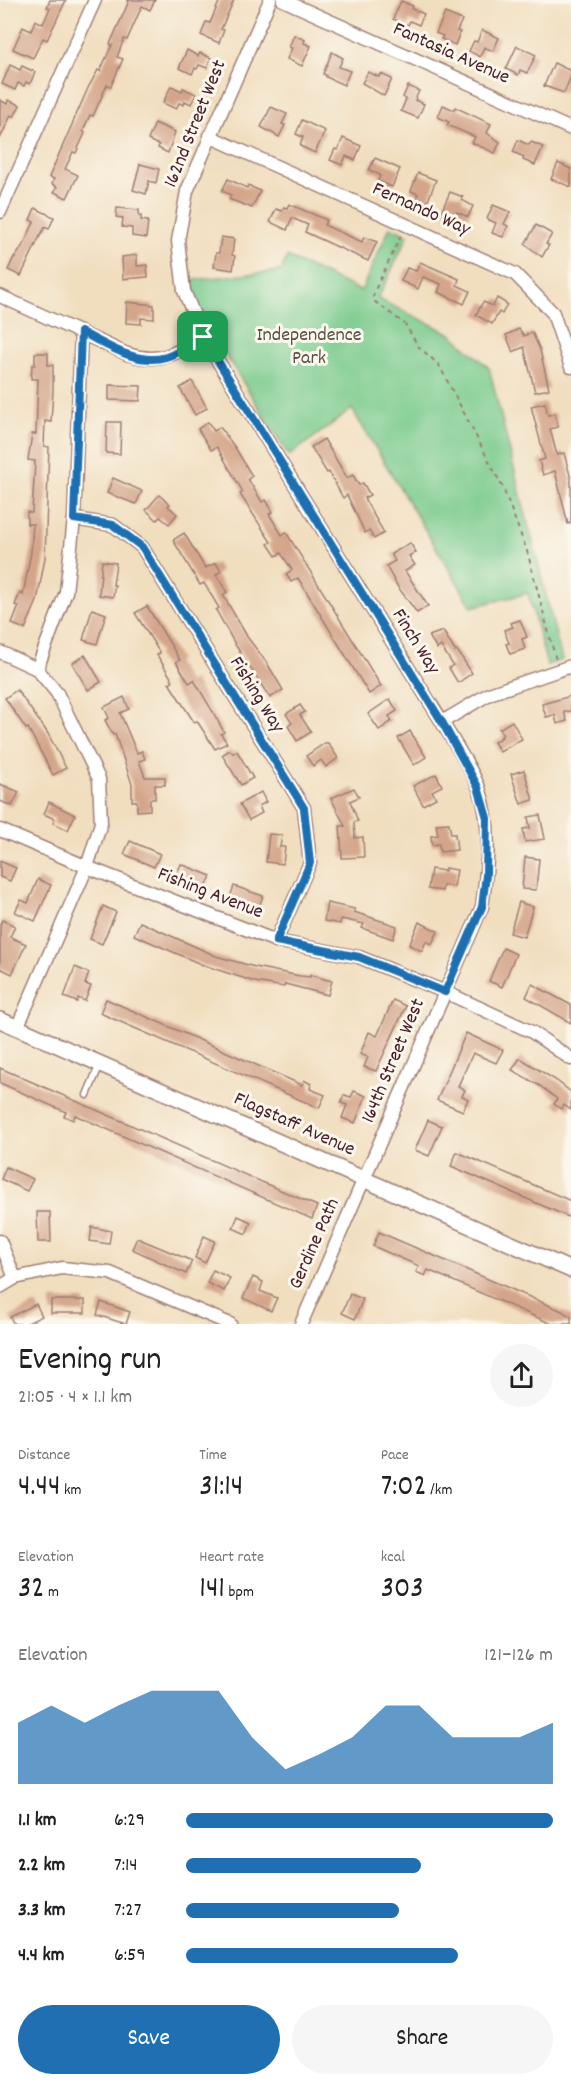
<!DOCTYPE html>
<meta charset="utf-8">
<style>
body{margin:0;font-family:Dekko,sans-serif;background:#f6f6f6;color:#202124;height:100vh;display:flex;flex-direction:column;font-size:22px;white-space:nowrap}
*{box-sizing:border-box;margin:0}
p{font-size:20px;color:#757577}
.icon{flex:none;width:33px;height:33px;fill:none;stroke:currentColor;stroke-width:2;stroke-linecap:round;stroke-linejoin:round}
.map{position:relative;height:1324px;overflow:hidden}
.drawer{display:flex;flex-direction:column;background:#fff;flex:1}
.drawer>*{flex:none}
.pin{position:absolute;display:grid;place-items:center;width:51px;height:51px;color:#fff;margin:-26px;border-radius:12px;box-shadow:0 3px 9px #0006}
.round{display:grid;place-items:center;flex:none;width:63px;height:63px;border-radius:32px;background:#f6f6f6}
.summary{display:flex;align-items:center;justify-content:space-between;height:102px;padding:0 18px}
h1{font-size:33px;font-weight:600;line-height:45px}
.metrics{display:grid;grid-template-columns:repeat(3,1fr);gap:9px;height:102px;padding:6px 18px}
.metrics div{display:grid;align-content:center}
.metrics b{font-size:30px;font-weight:600}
.metrics small{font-size:16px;font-weight:400}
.metrics p{font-size:16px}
.chart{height:168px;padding:12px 18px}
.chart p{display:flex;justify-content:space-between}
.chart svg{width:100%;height:108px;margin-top:6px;fill:#1f6fb2;opacity:.7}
.primary-button{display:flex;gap:12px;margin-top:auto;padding:12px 18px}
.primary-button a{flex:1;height:69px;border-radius:36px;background:#1f6fb2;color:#fff;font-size:24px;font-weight:600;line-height:69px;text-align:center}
.primary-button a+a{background:#f6f6f6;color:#202124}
ul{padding:0 18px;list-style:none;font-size:20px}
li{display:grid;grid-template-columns:96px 72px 1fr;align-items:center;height:45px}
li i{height:15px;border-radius:8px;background:#1f6fb2}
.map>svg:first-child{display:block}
.green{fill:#78ca8c;stroke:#61745c;stroke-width:1.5}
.building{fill:#d4a58a}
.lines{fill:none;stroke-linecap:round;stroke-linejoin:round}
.service-casing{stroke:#9e7e75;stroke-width:9}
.minor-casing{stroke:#9e7e75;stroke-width:15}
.tertiary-casing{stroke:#9e7e75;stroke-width:18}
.path{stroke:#9e7e75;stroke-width:2;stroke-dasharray:4.5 4.5;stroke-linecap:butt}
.service{stroke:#fff;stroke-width:6}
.minor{stroke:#fff;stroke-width:12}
.tertiary{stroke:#fff;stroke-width:15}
.route-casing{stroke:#fff;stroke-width:12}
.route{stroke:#1f6fb2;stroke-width:8}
.labels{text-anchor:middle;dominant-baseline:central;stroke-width:6;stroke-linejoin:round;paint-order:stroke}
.street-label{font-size:20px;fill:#4a1f2b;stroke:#fbf7ec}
.park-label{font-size:20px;fill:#585248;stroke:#fbf7ec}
</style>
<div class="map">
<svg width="571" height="1324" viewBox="0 0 571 1324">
<rect width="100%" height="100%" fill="#fbf7ec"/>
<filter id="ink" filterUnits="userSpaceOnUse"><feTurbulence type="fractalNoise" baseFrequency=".0167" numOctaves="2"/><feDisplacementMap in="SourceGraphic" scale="12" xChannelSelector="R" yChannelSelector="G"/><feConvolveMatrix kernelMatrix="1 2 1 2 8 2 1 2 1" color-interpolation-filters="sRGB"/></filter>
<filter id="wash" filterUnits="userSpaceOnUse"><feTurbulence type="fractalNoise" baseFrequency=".008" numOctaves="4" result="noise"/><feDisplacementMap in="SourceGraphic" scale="24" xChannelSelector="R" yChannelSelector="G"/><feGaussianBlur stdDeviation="1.35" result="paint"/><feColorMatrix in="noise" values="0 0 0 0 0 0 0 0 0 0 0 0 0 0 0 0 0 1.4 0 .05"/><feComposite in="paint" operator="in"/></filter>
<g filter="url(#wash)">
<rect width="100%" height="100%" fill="#f1debf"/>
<!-- green -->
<path class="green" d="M390 227 408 235 378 299 451 334 489 368 562 660 547 665 528 593 472 607 352 409 289 456 198 310 192 280 281 271 287 257 361 291Z"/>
<g id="blocks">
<!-- building -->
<g class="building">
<path d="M50 0H66L47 40 43 38 33 58 13 49 23 27 31 31 35 20 43 24 50 8 47 7Z"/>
<path d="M127 0H155L150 10 142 6 127 40 124 39 117 57 123 59 111 86 107 85 93 116 90 115 83 131 85 133 76 153 73 152 65 169 78 175 67 198 54 192 57 187 52 184 54 179 49 177 88 88 98 70 100 71 112 45 110 44 129 1Z"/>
<path d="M220 0H234L221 29 224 30 219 43 201 35 206 22 210 23Z"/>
<path d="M401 1 413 6 412 9 424 14 419 25 410 21 408 25 393 19Z"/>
<path d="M445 13 462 20 457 31 460 32 455 45 441 39 443 36 436 33Z"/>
<path d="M482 30 499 38 493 51 484 47 480 57 469 51 474 41 477 42Z"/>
<path d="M294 35 305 40 304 43 311 46 302 66 287 59 292 48 289 47Z"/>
<path d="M517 46 536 55 527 73 520 70 518 75 506 69Z"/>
<path d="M187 50 198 56 200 53 211 58 207 68 199 65 197 69 195 68 192 74 179 68Z"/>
<path d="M332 52 343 58 339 67 350 71 344 85 326 77V75L323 74Z"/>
<path d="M554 63 571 71V76L564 93 544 86Z"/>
<path d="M10 65 20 70 22 66 35 72 30 84 26 82 24 86 18 83 15 90 2 84Z"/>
<path d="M368 72 379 77 381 74 392 79 384 96 362 83Z"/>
<path d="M171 86 182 91 183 88 196 94 191 104 185 101 184 105 179 103 176 109 163 103Z"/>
<path d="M408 86 419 91 415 100 424 104 418 118 401 111 406 99 403 97Z"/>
<path d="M0 100 7 104 8 100 20 105 14 117 11 115 0 139Z"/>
<path d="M443 105 454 110 455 107 491 124 487 133 500 142 495 153 472 143 475 137 447 125 449 122 438 117Z"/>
<path d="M271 107 287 114 282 124 285 125 279 137 261 127Z"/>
<path d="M302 120 325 131 315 153 300 146 303 137 296 134Z"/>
<path d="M155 123 175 132 168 153 158 148 159 145 148 140Z"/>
<path d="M343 138 361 146 355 160 346 156 342 165 330 160 335 149 338 150Z"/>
<path d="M518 140 529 145 531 142 543 147 535 165 523 160 524 157 513 152Z"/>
<path d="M375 158 400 169 392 187 378 181 380 175 369 170Z"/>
<path d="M558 163 571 169V187L551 179Z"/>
<path d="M140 164 159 169 156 183 149 181 146 194 133 190Z"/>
<path d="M418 173 436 180 427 203 416 198 418 194 411 191Z"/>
<path d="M228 179 247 188 248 185 260 191 252 208 229 199 231 195 222 191Z"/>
<path d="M450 192 463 197 462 200 473 206 468 217 457 212 455 215 442 210Z"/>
<path d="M289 204 327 220 324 225 362 242 364 237 377 242 368 261 305 232 308 225 292 218 287 230 270 222 276 209 282 211 284 207 287 208Z"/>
<path d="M493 205 510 212 504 224 508 226 503 237 492 233 496 223 487 219Z"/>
<path d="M35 208 54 217 49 229 45 227 39 238 21 276 8 270 14 257 15 258 25 242 34 222 30 220Z"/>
<path d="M117 208 139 210V216H141V220L148 221 146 238 132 236V228L122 227 123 218 116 217Z"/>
<path d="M536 225 552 234 546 244 549 245 542 257 525 244Z"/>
<path d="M221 237 234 239 232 255 235 256 233 270 214 267 216 253H219Z"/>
<path d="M137 255V266L147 265 148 277 123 279 122 257Z"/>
<path d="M420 262 459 279 457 285 470 291 464 304 438 292 441 284 423 277 418 289 401 281 407 268 416 271Z"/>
<path d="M497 298 507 304 502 314 499 312 492 324 476 315 483 302 493 306Z"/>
<path d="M127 302 154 305V319L141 318V324L126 323Z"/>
<path d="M519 329 524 336 532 332 540 350 549 389 535 392 524 347 513 352 506 335Z"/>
<path d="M35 353H48V365H53V390L51 422 45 421 44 446 49 447 45 558 37 601 25 629 12 624 19 606 15 605 20 593 23 595 31 552 33 524H27V512L32 513 35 461 28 460 32 434H36L38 379H31L32 365H35Z"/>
<path d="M192 381 207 408 195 415 180 388Z"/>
<path d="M109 385 141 386 140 401 109 400Z"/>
<path d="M545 403 548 415 555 413 558 427 550 429 557 455 564 453 571 479V523L568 524 555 471 543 475 539 461 545 459 531 406Z"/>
<path d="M107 422H121L120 454 106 453Z"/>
<path d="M208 422 214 431 220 427 236 449 252 476 248 479 262 502 266 500 273 512 269 514 282 535 286 532 381 686 369 694 298 578 291 582 286 574 292 570 281 553 276 556 268 544 271 542 240 494 243 492 217 447 211 450 198 429Z"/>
<path d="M324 439 347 478 353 475 359 485 363 483 370 495 364 498 384 533 374 539 369 530 365 533 347 495 343 498 329 472 327 473 311 447Z"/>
<path d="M113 478 142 491 136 504 107 493Z"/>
<path d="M159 495 170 504 168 506 177 514 169 524 160 517 157 520 146 510Z"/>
<path d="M184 533 205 568 216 563 221 571 216 575 227 592 223 595 248 638 267 663 283 690 270 698 236 646 216 610 219 608 204 583 200 585 173 540Z"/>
<path d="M410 543 416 552 409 556 415 565 405 571 428 606 417 613 398 587 386 566 395 561 391 554Z"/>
<path d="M102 561 116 563 113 585H115L113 597 99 595Z"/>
<path d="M147 606 180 660 176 662 189 683 194 680 210 707 224 732 221 734 227 743 215 749 197 721 194 722 169 683 173 681 157 655 160 653 135 613Z"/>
<path d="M92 609 106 614 97 644 83 640Z"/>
<path d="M520 620 527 637 522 639 525 649 510 654 506 644 509 643 504 630 513 627 511 623Z"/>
<path d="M443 631 455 651 457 650 472 673 458 683 449 668 453 665 441 646 437 649 429 636Z"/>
<path d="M85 655 101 682 88 690 72 663Z"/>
<path d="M17 690 47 732 66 768 53 775 28 728 26 729 5 698Z"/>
<path d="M571 696V711L564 712 567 721 557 724 555 715 546 717 542 704Z"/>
<path d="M124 697 129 709 120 713 137 753 142 751 145 759 139 761 145 777H165V785H155V799H150V810L137 811V801H132V784L115 734 113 735 105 720 109 718 104 707Z"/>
<path d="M390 699 397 711 389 716 392 721 379 730 368 714Z"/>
<path d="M300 705 305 712 300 715 311 732 297 741 288 726 292 723 286 714Z"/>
<path d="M512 721 522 739 500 752 494 742 502 737 501 736 503 734 499 729Z"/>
<path d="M410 731 426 757 414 765 398 738Z"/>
<path d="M325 743H328L338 758 326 767 321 760 313 766 306 756Z"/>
<path d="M230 750 233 753 237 751 253 778 241 785 222 755Z"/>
<path d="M524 770 533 800 521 804 511 774Z"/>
<path d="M436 774 442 786 432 791 436 798 423 805 413 786Z"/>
<path d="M0 784 19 792 12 806 0 801Z"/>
<path d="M354 788 359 797 350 801 358 821 354 822 355 838 363 837 364 857 342 858 340 826H345L331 798Z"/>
<path d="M261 792 266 802 259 806 262 813 249 820 240 804Z"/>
<path d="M49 802 75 815 68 830 53 823 55 819 44 814Z"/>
<path d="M540 815 545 839 525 842 523 829 530 828 528 817Z"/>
<path d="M449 823 451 834H455L457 850 440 852 439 844 432 845 431 836 438 835 436 824Z"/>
<path d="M269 834 282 835 280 847H285L283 864 266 862Z"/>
<path d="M130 841 160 854 154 867 124 854Z"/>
<path d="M525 857 539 859 536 890 522 889Z"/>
<path d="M0 861 16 868 10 881 0 877Z"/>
<path d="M181 864 211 876 205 889 176 876Z"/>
<path d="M445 868 457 870 454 887 443 885 442 891 428 889 431 869 445 871Z"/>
<path d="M38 879 51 885 35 921 15 912 21 900 28 903Z"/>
<path d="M234 886 263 896 258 909 229 900Z"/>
<path d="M519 902 533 907 524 937 510 933Z"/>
<path d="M327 903 355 909 354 912 397 926 393 939 362 928 364 924 341 919 340 924 324 921Z"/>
<path d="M103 906 116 912 102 944 90 939Z"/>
<path d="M2 920 15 926 10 937 26 944 12 974 0 968V925Z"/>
<path d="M140 922 216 956 255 967 300 976 310 977V975L332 981 328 995 285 984 284 987 255 982 203 965 134 935Z"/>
<path d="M419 922 438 931 432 944 426 941 422 951 409 945Z"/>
<path d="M503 948 516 954 502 987 489 981Z"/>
<path d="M75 967 89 973 85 984 91 986 85 1001 78 998 77 1002 64 997Z"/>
<path d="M532 984 571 1005V1023L526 997Z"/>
<path d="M106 999 302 1085 304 1080 311 1084 310 1089 325 1095 319 1108 100 1013Z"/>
<path d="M393 1000 406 1006 376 1071 364 1067 368 1057 360 1054 369 1032 377 1036Z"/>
<path d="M466 1033 503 1050 496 1063 473 1053 458 1086 465 1090 462 1096 468 1099 463 1111 437 1100Z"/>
<path d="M520 1058 557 1081 571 1092V1110L564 1105 561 1109 554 1104 557 1099 540 1086 512 1070Z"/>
<path d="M0 1068 317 1206 312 1219 75 1115 73 1120 64 1116 66 1112 0 1083Z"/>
<path d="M354 1091 366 1096 355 1123 342 1118 347 1105 341 1103 344 1095 351 1097Z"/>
<path d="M428 1120 442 1126 429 1156 415 1150Z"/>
<path d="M457 1152 571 1201V1218L451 1166Z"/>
<path d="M6 1167 33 1179 27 1191 1 1179Z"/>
<path d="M37 1212H50L51 1242H38Z"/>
<path d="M238 1216 251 1222 246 1234 233 1228Z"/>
<path d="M92 1227 111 1231 109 1244 90 1241Z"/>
<path d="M379 1232 562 1311 571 1317V1324H552L428 1270 425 1276 416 1272 419 1266 373 1246Z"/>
<path d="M204 1236 215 1241 205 1263 195 1258Z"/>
<path d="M137 1238 192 1261 186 1274 132 1249Z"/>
<path d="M213 1270 230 1278 224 1291 207 1283Z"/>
<path d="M253 1277 263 1282 260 1291 277 1298 271 1311 243 1298Z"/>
<path d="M350 1294 363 1299 355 1319 342 1313Z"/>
<rect x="51" y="1300" width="34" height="13"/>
<path d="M101 1302 130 1312 126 1324 97 1315Z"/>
<path d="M36 1304 42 1316 26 1324H14L10 1317Z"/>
</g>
</g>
</g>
<g filter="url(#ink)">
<use href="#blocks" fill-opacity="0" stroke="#9e7e75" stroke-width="1.5"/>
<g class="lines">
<defs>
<path id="service" d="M87 1095 100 1064"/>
<g id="minor">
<path d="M270 0 187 191 178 241 184 291 203 337 442 722C454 743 470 765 479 788 493 825 487 868 482 907L301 1324"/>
<path d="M283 0 571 129"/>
<path d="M209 136 515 274 553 313 571 367"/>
<path d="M0 212 95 0"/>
<path d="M0 296 127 354C161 364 175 354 203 337"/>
<path d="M74 519 113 525 142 547 304 808 310 863 276 941"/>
<path d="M0 652 37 669 57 693 99 779 101 823 87 867 17 1028"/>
<path d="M37 669 66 592 74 519 81 332"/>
<path d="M442 722 489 694 571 666"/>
<path d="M0 830 87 867 276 941 359 957 445 992 532 1032 571 1059"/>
<path d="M0 1241 15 1278"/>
<path d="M0 1287 15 1278 62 1268 110 1273 230 1324"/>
</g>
<path id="tertiary" d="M0 1020 571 1270"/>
</defs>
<!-- service casing -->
<use href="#service" class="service-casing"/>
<!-- minor casing -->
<use href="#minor" class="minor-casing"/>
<!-- tertiary casing -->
<use href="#tertiary" class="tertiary-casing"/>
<!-- path -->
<path class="path" d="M401 236 375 290 373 297 374 301 405 324 418 346 439 365 503 488 527 551 556 660"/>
<!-- service -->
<use href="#service" class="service"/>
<!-- minor -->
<use href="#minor" class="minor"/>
<!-- tertiary -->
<use href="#tertiary" class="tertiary"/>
</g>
</g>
<g class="lines" filter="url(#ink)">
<defs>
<path id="route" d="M81 332C106 344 136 366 166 357 179 353 191 344 203 337L442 722 478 787 487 818 486 875 482 907 445 992 359 957 276 941 310 863 304 808 142 547 113 525 74 519Z"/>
</defs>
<!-- route casing -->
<use href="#route" class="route-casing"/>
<!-- route -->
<use href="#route" class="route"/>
</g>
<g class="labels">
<!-- street labels -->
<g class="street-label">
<text transform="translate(451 54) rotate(24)">Fantasia Avenue</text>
<text transform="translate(196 124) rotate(-68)">162nd Street West</text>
<text transform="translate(421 210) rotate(24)">Fernando Way</text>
<text transform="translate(415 642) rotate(58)">Finch Way</text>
<text transform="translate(256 695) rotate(58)">Fishing Way</text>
<text transform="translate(210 894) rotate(21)">Fishing Avenue</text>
<text transform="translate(394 1061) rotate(-67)">164th Street West</text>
<text transform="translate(294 1125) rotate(24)">Flagstaff Avenue</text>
<text transform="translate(315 1244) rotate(-66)">Gerdine Path</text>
</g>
<!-- park labels -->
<g class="park-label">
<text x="309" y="336">Independence<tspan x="309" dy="23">Park</tspan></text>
</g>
</g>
</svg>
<div class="pin" style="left:203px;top:337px;background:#1e9e55"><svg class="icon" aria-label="arrive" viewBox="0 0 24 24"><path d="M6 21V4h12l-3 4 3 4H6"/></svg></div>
</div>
<section class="drawer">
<div class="summary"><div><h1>Evening run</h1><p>21:05 · 4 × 1.1 km</p></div><a class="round"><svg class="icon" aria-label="share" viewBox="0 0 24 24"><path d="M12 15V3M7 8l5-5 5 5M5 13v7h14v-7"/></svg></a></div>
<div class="metrics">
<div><p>Distance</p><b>4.44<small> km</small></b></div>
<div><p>Time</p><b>31:14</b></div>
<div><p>Pace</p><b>7:02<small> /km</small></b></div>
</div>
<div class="metrics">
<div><p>Elevation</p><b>32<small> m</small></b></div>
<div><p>Heart rate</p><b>141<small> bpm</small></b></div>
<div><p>kcal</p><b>303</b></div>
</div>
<div class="chart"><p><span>Elevation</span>121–126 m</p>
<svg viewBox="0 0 160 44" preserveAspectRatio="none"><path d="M0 44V19L10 12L20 19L30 12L40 6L50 6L60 6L70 25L80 38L90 32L100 25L110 12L120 12L130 25L140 25L150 25L160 19V44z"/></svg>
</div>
<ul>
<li><b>1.1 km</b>6:29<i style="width:100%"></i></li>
<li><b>2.2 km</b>7:14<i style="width:64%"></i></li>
<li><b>3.3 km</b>7:27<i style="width:58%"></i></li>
<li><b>4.4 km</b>6:59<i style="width:74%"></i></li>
</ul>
<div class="primary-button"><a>Save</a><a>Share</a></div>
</section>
